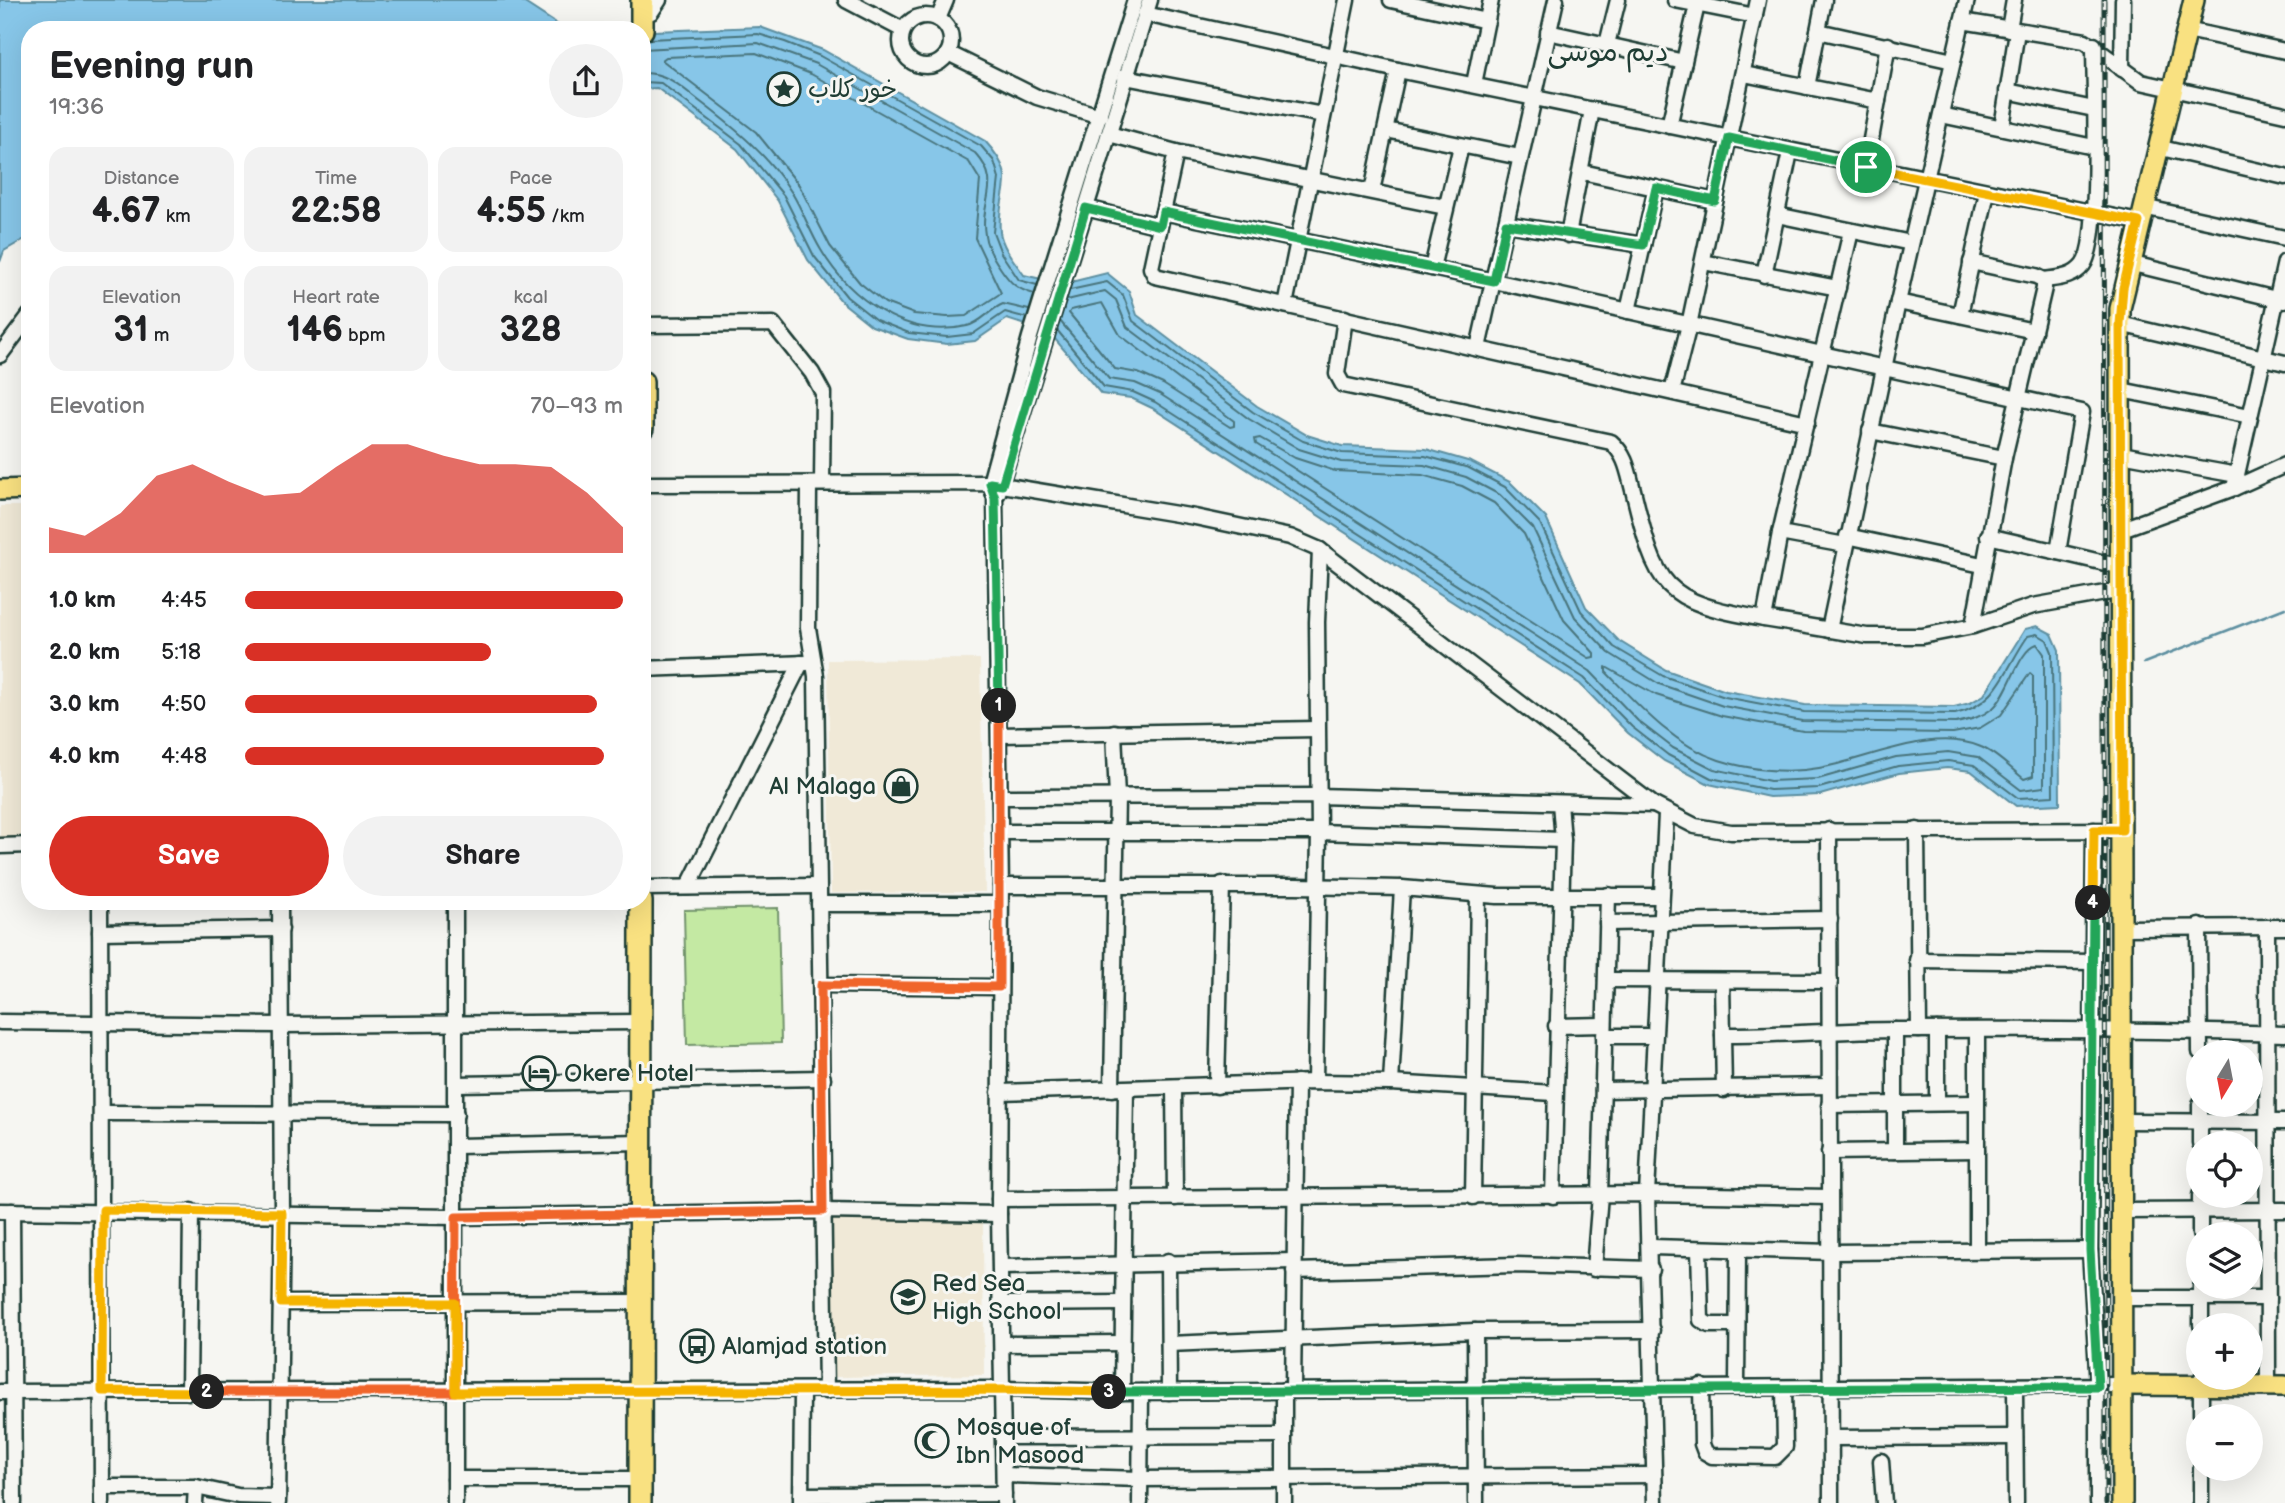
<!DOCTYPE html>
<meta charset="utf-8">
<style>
body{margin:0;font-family:"Balsamiq Sans","Playpen Sans Arabic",sans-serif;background:#f2f2f2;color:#202124;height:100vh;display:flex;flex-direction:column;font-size:26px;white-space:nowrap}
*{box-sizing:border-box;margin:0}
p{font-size:23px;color:#757577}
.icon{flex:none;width:38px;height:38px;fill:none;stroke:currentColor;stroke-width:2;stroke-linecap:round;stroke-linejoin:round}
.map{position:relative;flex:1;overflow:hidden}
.details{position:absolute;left:21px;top:21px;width:630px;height:889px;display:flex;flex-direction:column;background:#fff;border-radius:28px;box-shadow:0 7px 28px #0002}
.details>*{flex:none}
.needle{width:46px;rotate:190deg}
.fabs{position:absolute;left:2186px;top:1040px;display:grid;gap:14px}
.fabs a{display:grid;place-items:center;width:77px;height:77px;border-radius:50%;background:#fff;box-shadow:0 7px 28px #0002;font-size:35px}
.pin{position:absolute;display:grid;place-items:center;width:60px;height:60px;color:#fff;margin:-30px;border:4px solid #fff;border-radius:50%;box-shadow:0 2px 7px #0007}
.km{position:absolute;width:35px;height:35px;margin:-18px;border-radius:50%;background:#222;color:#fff;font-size:19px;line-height:35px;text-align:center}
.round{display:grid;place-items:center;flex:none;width:74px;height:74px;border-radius:37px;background:#f2f2f2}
.overview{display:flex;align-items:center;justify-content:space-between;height:119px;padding:0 28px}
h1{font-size:38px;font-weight:600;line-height:52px}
.metrics{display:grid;grid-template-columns:repeat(3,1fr);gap:10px;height:119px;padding:7px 28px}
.metrics div{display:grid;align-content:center;border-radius:18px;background:#f2f2f2;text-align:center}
.metrics b{font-size:35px;font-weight:600}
.metrics small{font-size:19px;font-weight:400}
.metrics p{font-size:19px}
.chart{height:196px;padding:14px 28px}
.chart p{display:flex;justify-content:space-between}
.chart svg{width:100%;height:126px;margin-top:7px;fill:#d93025;opacity:.7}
.primary-button{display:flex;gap:14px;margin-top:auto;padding:14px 28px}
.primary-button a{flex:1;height:80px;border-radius:42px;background:#d93025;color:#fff;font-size:28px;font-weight:600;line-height:80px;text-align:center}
.primary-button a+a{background:#f2f2f2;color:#202124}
ul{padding:0 28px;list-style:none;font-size:23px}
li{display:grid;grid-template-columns:112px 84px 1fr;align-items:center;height:52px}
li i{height:18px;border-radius:9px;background:#d93025}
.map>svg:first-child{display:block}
.built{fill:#f0e9d7}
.green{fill:#c4e9a3;stroke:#72936c;stroke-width:2}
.water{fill:#87c6e8;stroke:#5d8fa0;stroke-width:2}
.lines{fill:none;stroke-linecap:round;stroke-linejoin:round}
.shore{stroke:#49747c;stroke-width:2}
.stream{stroke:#5d8fa0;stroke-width:2.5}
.minor-casing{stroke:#1f3d34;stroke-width:19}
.major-casing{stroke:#1f3d34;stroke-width:24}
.highway-casing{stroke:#1f3d34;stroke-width:26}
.minor{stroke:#f6f6f2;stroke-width:14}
.major{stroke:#f9e181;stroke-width:19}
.highway{stroke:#f9e181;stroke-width:21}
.rail-casing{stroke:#1f3d34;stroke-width:5}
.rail{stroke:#f6f6f2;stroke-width:2.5;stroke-dasharray:8;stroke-linecap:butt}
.split-1-casing{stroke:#fff;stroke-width:14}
.split-2-casing{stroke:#fff;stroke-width:14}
.split-3-casing{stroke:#fff;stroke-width:14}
.split-4-casing{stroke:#fff;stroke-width:14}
.split-5-casing{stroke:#fff;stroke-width:14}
.split-1{stroke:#22a559;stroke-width:9}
.split-2{stroke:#f0652b;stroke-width:9}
.split-3{stroke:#f5b400;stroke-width:9}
.split-4{stroke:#22a559;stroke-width:9}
.split-5{stroke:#f5b400;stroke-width:9}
.labels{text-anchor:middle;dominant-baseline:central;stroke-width:6;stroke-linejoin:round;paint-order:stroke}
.poi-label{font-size:24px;fill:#1f3d34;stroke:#f6f6f2;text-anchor:start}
.quarter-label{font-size:28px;fill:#1f3d34;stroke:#f6f6f2}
</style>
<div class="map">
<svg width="2285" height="1503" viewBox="0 0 2285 1503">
<rect width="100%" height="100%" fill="#f6f6f2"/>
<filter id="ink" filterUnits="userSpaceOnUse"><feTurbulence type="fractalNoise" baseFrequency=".0143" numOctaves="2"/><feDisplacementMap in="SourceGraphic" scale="14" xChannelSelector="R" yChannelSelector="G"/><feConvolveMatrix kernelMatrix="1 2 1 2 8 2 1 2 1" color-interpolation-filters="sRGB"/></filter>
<g filter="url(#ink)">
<!-- built -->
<g class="built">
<path d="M0 506H30V838L0 839Z"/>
<path d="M980 659 985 892 831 893 828 660Z"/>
<path d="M983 1217 984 1375 834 1377 829 1219Z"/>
</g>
<!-- green -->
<path class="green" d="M778 908 781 1043 687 1045 684 910Z"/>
<!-- water -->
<g class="water">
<path d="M0 0H520L566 30H30V236L4 251 0 262Z"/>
<path d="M760 27 823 50 985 141C1022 181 996 189 1000 232 1002 247 1015 262 1024 275L1063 284 1107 273 1129 291 1137 315 1257 406 1307 435 1342 446 1426 449 1471 462 1510 482 1546 518 1586 607 1619 641 1666 670 1726 691 1805 705 1954 707 1970 703 1984 695 2025 629 2037 626 2052 634 2059 650 2060 804 2016 806 1971 771 1947 768 1899 773 1820 795 1769 797 1709 784 1664 761 1628 733 1580 684 1152 408 1131 398 1101 394 1050 333 1007 319 975 341 947 344 908 339 872 326 842 302 808 260 778 201 737 149 657 88 642 89V34L653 31Z"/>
</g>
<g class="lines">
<!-- shore -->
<g class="shore">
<path d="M649 39 758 34 785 42 820 56 981 146 994 161 999 178 993 232 1001 253 1019 280 1037 285"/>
<path d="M642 49 758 43 816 64 975 153C1004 183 979 201 985 235 986 247 994 259 1001 269 1011 284 1017 289 1034 294"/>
<path d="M756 53 811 74 969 162 980 180 975 238 1001 293 966 316 947 317 914 314 885 303 860 283 830 246 799 185 756 132 662 60 666 57Z"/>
<path d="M642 73C668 72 682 88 702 103 736 129 769 156 792 193 803 211 810 232 821 250 850 299 907 340 967 326 981 323 990 309 1003 304L1029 310"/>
<path d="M642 82 661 83 741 144 784 196 814 256 847 297 876 320 909 333 947 337 973 334 1005 312 1027 318"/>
<path d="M1102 303 1120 335 1234 421V426L1230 427 1163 384 1138 373 1115 369 1069 313 1071 310Z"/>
<path d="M1060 321 1109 379 1135 383 1160 394 1536 636 1590 671 1638 721 1673 748 1714 769 1770 781 1818 779 1896 757 1948 752 1978 757 2021 790 2044 787V654L2037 644C2018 650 2009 695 1993 708 1982 717 1970 720 1956 723L1802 721 1723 706 1659 684 1609 653 1575 617 1533 528 1500 495 1466 477 1424 465 1341 462 1299 449 1249 419 1127 327 1116 300 1105 291 1067 300"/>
<path d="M1057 330 1104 387 1133 392 1155 402 1584 678 1632 727 1668 755 1711 778 1770 790 1819 788 1898 766 1948 761 1974 765 2018 798 2053 796 2052 652 2047 640 2037 634 2028 636C2004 670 1999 704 1955 714L1804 712 1725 697 1663 676 1614 647 1581 611 1540 523 1505 487 1469 468 1425 456 1342 453 1303 441 1253 412 1133 321 1123 295 1107 282 1070 290"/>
<path d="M1260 438 1295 458 1335 471 1422 475 1462 486 1494 503 1524 534 1564 620 1594 653V657L1589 658 1256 444 1255 439Z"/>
<path d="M1606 667 1656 695 1722 716 1803 731 1953 733 1980 728 2001 715 2030 673 2033 676V776L2024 779C2010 768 1996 753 1981 747 1932 726 1867 760 1819 768 1787 774 1750 770 1719 760 1673 745 1638 705 1606 672Z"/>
</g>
<!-- stream -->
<path class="stream" d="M2144 663 2285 608"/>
<defs>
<g id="minor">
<path d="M846 0 903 30"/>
<path d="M1391 0 1487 21"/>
<path d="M1675 0 1755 16"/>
<path d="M1145 14 1398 70 2139 222"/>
<path d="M642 15 651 12 659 0"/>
<circle cx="926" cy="41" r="25"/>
<path d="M938 19 946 0"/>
<path d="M1962 21 2085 41 2141 82 2285 114"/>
<path d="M2009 29 2014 0"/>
<path d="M2187 30 2285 51"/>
<path d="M1818 31 1953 61"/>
<path d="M1548 32 1684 62"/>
<path d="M1607 44 1618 0"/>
<path d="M948 53 1037 97 1100 116"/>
<path d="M2122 69 2123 0"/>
<path d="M1744 74 1878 101"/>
<path d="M1125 77 1323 115"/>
<path d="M1474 84 1491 0"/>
<path d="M1807 87 1824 0"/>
<path d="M2007 91 2094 109"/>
<path d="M1941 115 2094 147"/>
<path d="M1669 126 1697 5"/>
<path d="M2002 127 2017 31"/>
<path d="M1386 130 1520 157"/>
<path d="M1109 134 1176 152 1151 268 1155 276 1807 423"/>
<path d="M2157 147 2285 177"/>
<path d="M1176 152 1445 207"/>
<path d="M1866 167 1888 45"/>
<path d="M1582 172 1715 201"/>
<path d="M1372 191 1398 70"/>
<path d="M2143 207 2285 238"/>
<path d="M1086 208 1160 226"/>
<path d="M1163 212 1494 281 2082 412 2058 552 1988 536"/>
<path d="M1777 215 1911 243"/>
<path d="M1506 224 1643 245"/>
<path d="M1851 231 1780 533 1764 619 1867 636H1922L1973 626 2033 606 2122 590"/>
<path d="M1568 235 1592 110"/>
<path d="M1703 262 1838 288"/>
<path d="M1971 262 2036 276 2044 280V288L2004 458 1973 626"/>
<path d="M2129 263 2284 301"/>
<path d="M1432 268 1461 146"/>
<path d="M1764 275 1790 152"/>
<path d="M2044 280C2058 278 2073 278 2083 265 2102 239 2094 85 2094 45"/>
<path d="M1898 302 2034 331"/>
<path d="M1285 305 1347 0"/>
<path d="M1628 311 1656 188"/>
<path d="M1960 315 1987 192"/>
<path d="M1345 318 1337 374 1343 385 1611 442C1626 455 1628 471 1633 490 1657 589 1661 601 1764 619"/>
<path d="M2120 324 2285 363"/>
<path d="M642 325 773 324 812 373 823 393 822 483"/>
<path d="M1478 348 1556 0"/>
<path d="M0 355 30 315"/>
<path d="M2121 390 2250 416"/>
<path d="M1672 392 1689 325 1758 0"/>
<path d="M1870 431 2004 458"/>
<path d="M2121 454 2237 475"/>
<path d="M642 484 990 483 1195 517 1290 537 1320 550 1654 805 1695 826 1731 832 2121 830"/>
<path d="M809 484 808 628 816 676 826 1391"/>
<path d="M2234 488 2285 262"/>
<path d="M998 493 1150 0"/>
<path d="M2122 529 2234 488 2285 465"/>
<path d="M1780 533 1845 545"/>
<path d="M1847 536 1982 565"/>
<path d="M2058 552 2122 567"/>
<path d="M1829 630 1898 302 1967 0"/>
<path d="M642 669 807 663"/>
<path d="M1000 735 1317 729"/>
<path d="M1000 797 1317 796 1654 805"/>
<path d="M1829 830 1831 1503"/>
<path d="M1917 830 1919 1030"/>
<path d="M2094 830 2090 1250 2098 1387V1503"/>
<path d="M1000 832H1319L1563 840"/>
<path d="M0 846 30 845"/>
<path d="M1001 886H1295L1402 888 1497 896H1660"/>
<path d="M688 887 801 663"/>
<path d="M642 888 818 886"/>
<path d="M100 901 102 1503"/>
<path d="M819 904H1000"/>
<path d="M1607 923 1830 919"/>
<path d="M2199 926 2200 1052"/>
<path d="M2267 927 2268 1386"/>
<path d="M2121 928 2285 927"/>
<path d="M100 932 281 929"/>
<path d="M1917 960 2093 962"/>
<path d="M1606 980 1830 981"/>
<path d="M1722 981 1724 1090"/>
<path d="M821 985 999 987"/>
<path d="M0 1022 280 1025 639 1022"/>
<path d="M1556 1026 1604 1025"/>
<path d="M1723 1035C1782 1035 1840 1030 1898 1030 2027 1029 2156 1030 2285 1034"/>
<path d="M1604 1036H1654"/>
<path d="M1315 1082 1319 832 1317 622 1320 550"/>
<path d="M1391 1083 1402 888"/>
<path d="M456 1084 823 1078"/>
<path d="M1217 1086 1222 884"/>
<path d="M1174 1087 1175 1198"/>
<path d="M1112 1089 1117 797 1114 732"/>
<path d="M1603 1090 1828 1086"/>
<path d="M999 1092 1315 1082 1391 1083 1554 1093"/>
<path d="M1937 1103V1030"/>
<path d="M2200 1104V1143"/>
<path d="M1829 1105 1977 1103"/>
<path d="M102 1113 456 1114"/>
<path d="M2121 1121 2285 1122"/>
<path d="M456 1146 641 1142"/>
<path d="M1895 1151V1030"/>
<path d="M1829 1152 1977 1150"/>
<path d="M2200 1195V1234"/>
<path d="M1553 1196 1563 840 1560 803"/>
<path d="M1473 1197 1478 895"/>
<path d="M999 1199 1647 1194 1830 1197"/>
<path d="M0 1211 456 1217 823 1211 999 1214"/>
<path d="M12 1211 14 1503"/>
<path d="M2121 1211 2285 1210"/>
<path d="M1651 1247 1832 1252 2090 1250"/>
<path d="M1699 1249 1701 1320 1709 1325H1737"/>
<path d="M1977 1250V1030"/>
<path d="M1168 1261 1169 1392"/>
<path d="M1002 1267 1293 1261"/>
<path d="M1594 1269 1600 1195 1608 895"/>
<path d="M1294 1271 1516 1265 1651 1269"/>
<path d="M2201 1286V1325"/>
<path d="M2121 1298H2268"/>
<path d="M281 1303 641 1302"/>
<path d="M1003 1304 1123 1303"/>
<path d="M1475 1331 1476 1503"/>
<path d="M1003 1344 1122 1343"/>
<path d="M1169 1344 1475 1331 1652 1330"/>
<path d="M1701 1386 1702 1444 1705 1452 1712 1456 1775 1457 1785 1447 1784 1388"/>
<path d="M1737 1387 1738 1250"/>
<path d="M2015 1388 2016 1503"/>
<path d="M1293 1389 1297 1082"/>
<path d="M1284 1390V1503"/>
<path d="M0 1392 1004 1389 1122 1392 2121 1385"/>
<path d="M189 1392 191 1211"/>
<path d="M1122 1392 1126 1089"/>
<path d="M2201 1416V1379"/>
<path d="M1004 1437 1284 1436"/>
<path d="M1831 1438 2015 1437"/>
<path d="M1881 1461 1884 1503"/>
<path d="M1004 1475 1141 1479 1654 1475"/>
<path d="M455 1479H640"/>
<path d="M102 1487H196L238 1496 278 1497"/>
<path d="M801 1495 1004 1494"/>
<path d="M801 1502 802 1392"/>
<path d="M195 1503 196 1487"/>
<path d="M278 1503 282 1213 280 901"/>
<path d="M455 1503V901"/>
<path d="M1004 1503 999 1214 1001 886 995 498 990 483 1030 337 1135 0"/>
<path d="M1140 1503 1141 1392"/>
<path d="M1655 1503 1647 1194 1666 814"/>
<path d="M2201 1503V1468"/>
</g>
<g id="major">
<path d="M0 490 30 489"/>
<path d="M2121 1385 2285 1386"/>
<path d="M2122 1503 2120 309 2194 0"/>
</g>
<g id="highway">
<path d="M642 30V0"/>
<path d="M642 382V428"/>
<path d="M640 1503 641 901"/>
</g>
</defs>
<!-- minor casing -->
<use href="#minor" class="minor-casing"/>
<!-- major casing -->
<use href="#major" class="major-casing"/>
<!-- highway casing -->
<use href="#highway" class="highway-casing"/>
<!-- minor -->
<use href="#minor" class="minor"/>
<!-- major -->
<use href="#major" class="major"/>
<!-- highway -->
<use href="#highway" class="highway"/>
<defs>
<path id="rail" d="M2104 0 2106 1503"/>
</defs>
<!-- rail casing -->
<use href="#rail" class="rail-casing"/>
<!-- rail -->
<use href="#rail" class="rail"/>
</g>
</g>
<g class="lines" filter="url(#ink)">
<defs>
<path id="split-1" d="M999 706 995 498 990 483 1002 485 1086 208 1160 226 1163 212 1494 281 1506 224 1643 245 1656 188 1715 201 1729 138 1866 167"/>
<path id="split-2" d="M207 1392H455L456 1217 823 1211 821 985 999 987V706"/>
<path id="split-3" d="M207 1392 102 1391 103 1210 282 1213 281 1303H455V1392L1004 1390 1109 1392"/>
<path id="split-4" d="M1109 1392 2098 1387 2090 1250 2093 903"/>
<path id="split-5" d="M1866 167 2139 222 2123 288 2120 324 2122 830H2094L2093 903"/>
</defs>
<!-- split-1 casing -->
<use href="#split-1" class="split-1-casing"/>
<!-- split-2 casing -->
<use href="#split-2" class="split-2-casing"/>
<!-- split-3 casing -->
<use href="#split-3" class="split-3-casing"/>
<!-- split-4 casing -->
<use href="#split-4" class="split-4-casing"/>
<!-- split-5 casing -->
<use href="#split-5" class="split-5-casing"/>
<!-- split-1 -->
<use href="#split-1" class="split-1"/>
<!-- split-2 -->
<use href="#split-2" class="split-2"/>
<!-- split-3 -->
<use href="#split-3" class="split-3"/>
<!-- split-4 -->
<use href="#split-4" class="split-4"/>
<!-- split-5 -->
<use href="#split-5" class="split-5"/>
</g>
<!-- icons -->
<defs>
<symbol id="sight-ring" viewBox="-11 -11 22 22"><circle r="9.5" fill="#f6f6f2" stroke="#1f3d34" stroke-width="1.5"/><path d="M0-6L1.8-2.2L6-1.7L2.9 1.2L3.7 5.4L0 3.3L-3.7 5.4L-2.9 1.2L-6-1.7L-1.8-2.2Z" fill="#1f3d34"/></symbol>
<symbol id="shop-ring" viewBox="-11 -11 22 22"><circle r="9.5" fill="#f6f6f2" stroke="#1f3d34" stroke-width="1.5"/><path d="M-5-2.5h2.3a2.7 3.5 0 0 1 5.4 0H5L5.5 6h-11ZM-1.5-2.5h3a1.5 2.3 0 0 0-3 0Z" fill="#1f3d34"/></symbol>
<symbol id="hotel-ring" viewBox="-11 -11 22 22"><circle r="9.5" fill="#f6f6f2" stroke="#1f3d34" stroke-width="1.5"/><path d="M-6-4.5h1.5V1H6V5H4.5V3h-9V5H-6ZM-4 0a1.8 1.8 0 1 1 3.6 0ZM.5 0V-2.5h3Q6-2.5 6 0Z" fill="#1f3d34"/></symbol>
<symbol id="school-ring" viewBox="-11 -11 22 22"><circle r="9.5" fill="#f6f6f2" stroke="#1f3d34" stroke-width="1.5"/><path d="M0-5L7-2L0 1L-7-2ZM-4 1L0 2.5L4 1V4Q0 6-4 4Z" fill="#1f3d34"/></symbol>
<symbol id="bus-ring" viewBox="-11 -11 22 22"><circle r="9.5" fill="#f6f6f2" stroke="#1f3d34" stroke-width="1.5"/><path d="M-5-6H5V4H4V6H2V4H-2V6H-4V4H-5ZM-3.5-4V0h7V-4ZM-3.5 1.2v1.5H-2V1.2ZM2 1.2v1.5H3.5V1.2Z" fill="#1f3d34"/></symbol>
<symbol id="mosque-ring" viewBox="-11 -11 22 22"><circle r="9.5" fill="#f6f6f2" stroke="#1f3d34" stroke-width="1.5"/><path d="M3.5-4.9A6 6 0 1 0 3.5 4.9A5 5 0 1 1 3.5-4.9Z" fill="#1f3d34"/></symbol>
</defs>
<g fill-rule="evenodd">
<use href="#sight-ring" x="765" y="70" width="38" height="38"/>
<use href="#shop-ring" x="882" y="767" width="38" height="38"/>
<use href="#hotel-ring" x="520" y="1054" width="38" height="38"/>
<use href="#school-ring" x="889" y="1278" width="38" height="38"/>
<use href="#bus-ring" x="678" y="1327" width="38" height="38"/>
<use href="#mosque-ring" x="913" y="1422" width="38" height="38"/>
</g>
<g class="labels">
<!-- poi labels -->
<g class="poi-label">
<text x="808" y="89">خور كلاب</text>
<text x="876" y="786" text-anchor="end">Al Malaga</text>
<text x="564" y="1073">Okere Hotel</text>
<text x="932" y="1283">Red Sea<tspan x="932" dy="28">High School</tspan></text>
<text x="722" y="1346">Alamjad station</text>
<text x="956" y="1427">Mosque of<tspan x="956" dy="28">Ibn Masood</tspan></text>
</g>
<!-- quarter labels -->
<g class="quarter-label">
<text x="1608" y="52">ديم موسى</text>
</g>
</g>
</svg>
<div class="fabs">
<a><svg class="needle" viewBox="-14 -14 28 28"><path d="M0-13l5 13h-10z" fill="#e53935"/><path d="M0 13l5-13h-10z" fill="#757577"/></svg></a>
<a><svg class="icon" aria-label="locate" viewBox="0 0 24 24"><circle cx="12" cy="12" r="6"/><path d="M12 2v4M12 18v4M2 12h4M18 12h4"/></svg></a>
<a><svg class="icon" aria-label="layers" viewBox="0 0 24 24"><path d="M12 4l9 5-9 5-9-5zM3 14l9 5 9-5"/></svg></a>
<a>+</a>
<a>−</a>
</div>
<div class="pin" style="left:1866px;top:167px;background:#1e9e55"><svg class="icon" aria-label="arrive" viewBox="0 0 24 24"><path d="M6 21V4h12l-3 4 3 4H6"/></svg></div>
<b class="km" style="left:999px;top:706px">1</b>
<b class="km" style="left:207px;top:1392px">2</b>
<b class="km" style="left:1109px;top:1392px">3</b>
<b class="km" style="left:2093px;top:903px">4</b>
<section class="details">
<div class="overview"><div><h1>Evening run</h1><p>19:36</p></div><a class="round"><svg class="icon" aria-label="share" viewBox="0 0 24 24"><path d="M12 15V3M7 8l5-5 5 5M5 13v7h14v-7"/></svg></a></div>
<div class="metrics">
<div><p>Distance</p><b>4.67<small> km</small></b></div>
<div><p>Time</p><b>22:58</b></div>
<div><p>Pace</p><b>4:55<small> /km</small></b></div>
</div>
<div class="metrics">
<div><p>Elevation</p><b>31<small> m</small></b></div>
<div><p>Heart rate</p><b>146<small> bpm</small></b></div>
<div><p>kcal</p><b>328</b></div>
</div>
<div class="chart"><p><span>Elevation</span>70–93 m</p>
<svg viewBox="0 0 160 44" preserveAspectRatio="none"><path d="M0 44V35L10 38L20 30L30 17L40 13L50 19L60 24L70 23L80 14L90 6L100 6L110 10L120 13L130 13L140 14L150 23L160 35V44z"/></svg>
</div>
<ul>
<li><b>1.0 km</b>4:45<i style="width:100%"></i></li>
<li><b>2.0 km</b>5:18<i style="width:65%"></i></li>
<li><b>3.0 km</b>4:50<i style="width:93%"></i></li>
<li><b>4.0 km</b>4:48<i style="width:95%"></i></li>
</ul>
<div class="primary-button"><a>Save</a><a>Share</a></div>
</section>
</div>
